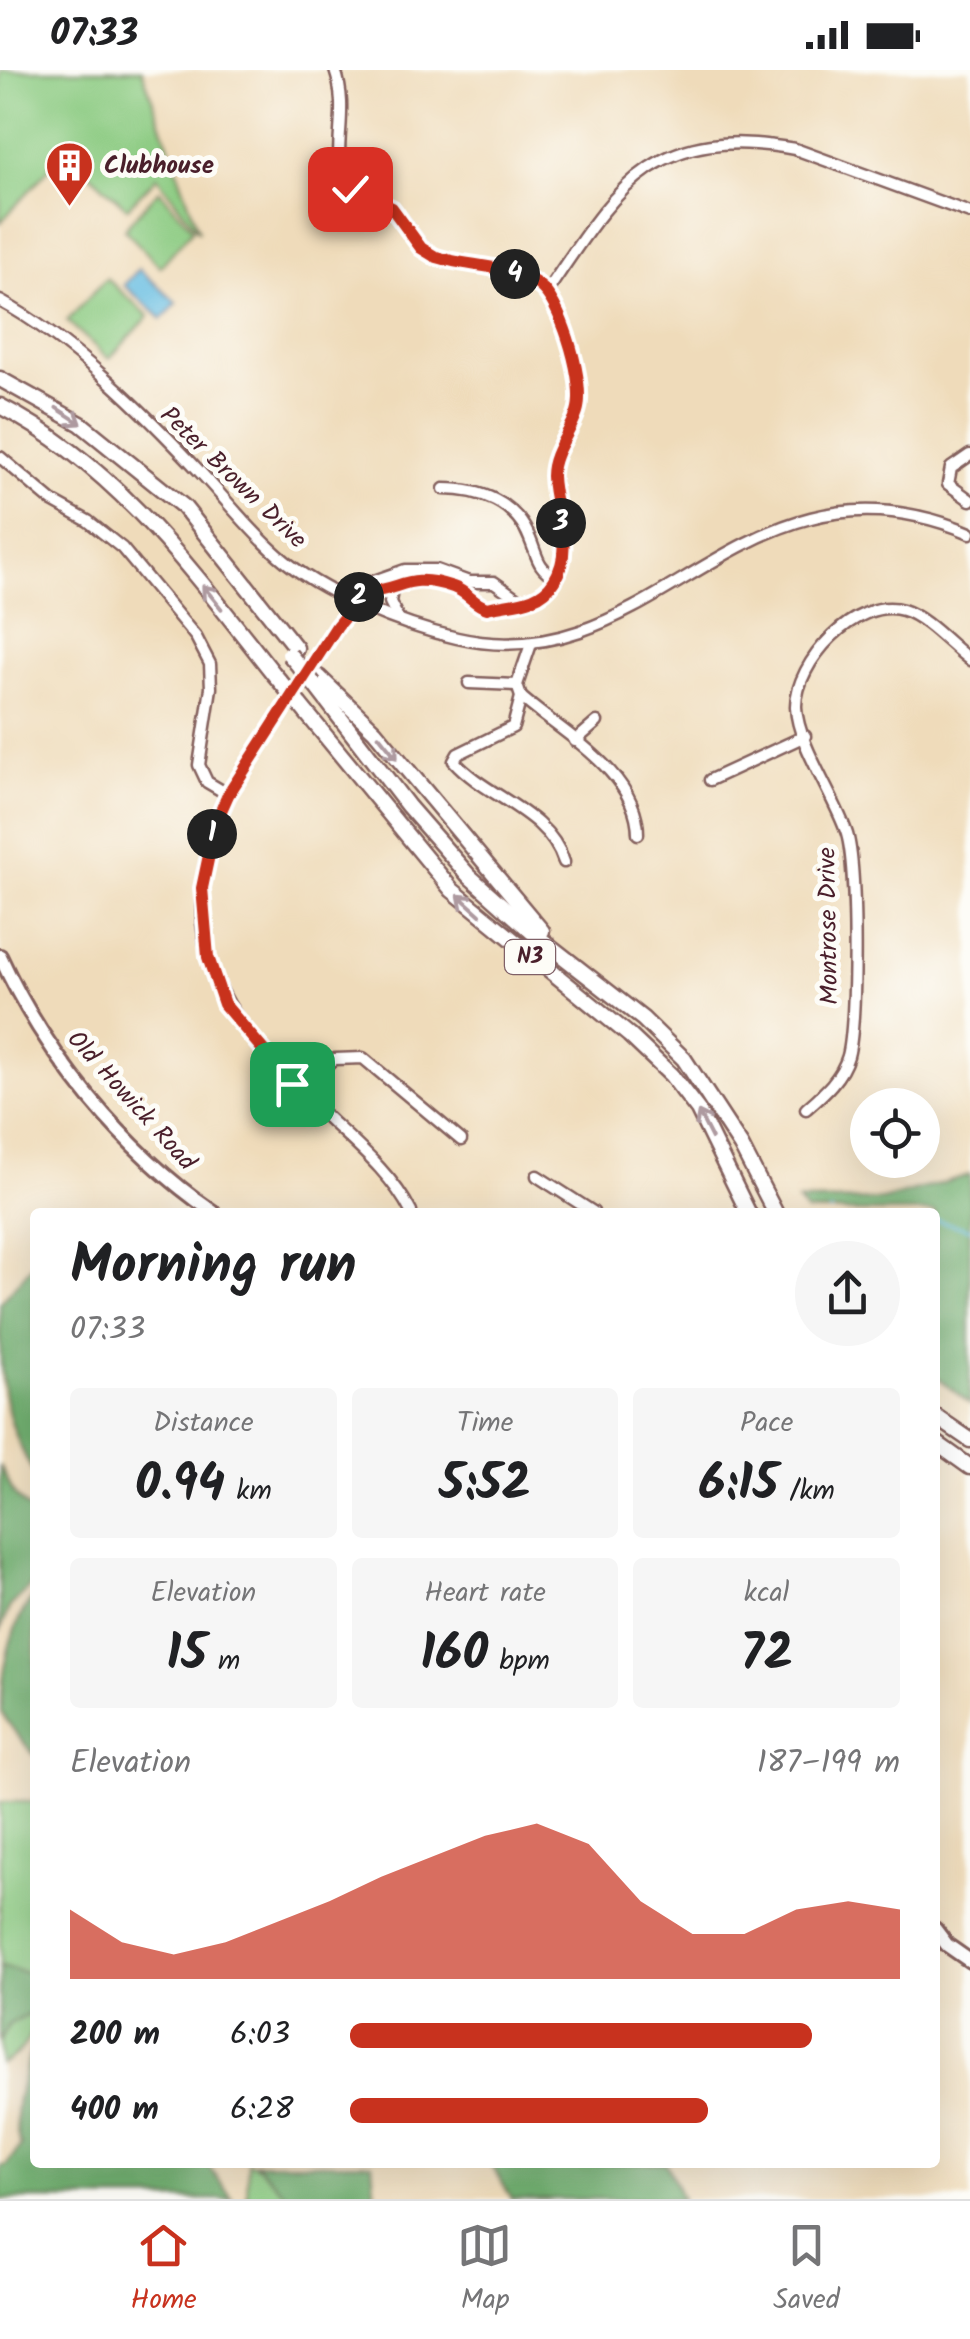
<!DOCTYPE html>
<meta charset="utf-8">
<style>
body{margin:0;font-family:Kalam,sans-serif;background:#f6f6f6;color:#202124;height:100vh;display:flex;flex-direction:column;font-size:38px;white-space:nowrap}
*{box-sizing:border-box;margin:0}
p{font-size:32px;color:#757577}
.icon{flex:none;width:55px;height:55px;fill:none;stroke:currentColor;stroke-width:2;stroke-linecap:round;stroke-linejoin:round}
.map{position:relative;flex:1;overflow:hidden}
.sheet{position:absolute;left:30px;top:1138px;width:910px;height:960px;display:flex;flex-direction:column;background:#fff;border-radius:10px;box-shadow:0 10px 40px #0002}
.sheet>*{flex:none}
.buttons{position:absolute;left:850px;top:1018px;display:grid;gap:20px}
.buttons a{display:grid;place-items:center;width:90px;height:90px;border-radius:50%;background:#fff;box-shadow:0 10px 40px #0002;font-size:50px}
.pin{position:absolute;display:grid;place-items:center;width:85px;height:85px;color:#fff;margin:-42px;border-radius:20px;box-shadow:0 5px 15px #0006}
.km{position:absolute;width:50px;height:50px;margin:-25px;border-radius:50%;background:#222;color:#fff;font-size:28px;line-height:50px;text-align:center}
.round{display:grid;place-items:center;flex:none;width:105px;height:105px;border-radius:52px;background:#f6f6f6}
.head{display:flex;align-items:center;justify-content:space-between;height:170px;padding:0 40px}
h1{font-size:55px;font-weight:600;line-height:75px}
.stats{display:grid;grid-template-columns:repeat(3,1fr);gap:15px;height:170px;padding:10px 40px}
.stats div{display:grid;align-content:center;border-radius:10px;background:#f6f6f6;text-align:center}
.stats b{font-size:50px;font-weight:600}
.stats small{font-size:28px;font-weight:400}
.stats p{font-size:28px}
.chart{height:280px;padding:20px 40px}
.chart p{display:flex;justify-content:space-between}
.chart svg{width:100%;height:180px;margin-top:10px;fill:#c8321e;opacity:.7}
ul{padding:0 40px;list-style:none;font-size:32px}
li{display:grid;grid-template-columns:160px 120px 1fr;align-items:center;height:75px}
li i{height:25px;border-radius:12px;background:#c8321e}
.status{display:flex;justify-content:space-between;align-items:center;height:70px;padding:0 50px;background:#fff;direction:ltr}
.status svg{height:28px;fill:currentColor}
.dock{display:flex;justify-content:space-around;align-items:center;height:140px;border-top:2px solid #e0e0e0;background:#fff;font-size:28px;color:#757577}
.dock a{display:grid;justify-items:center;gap:5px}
.dock .selected{color:#c8321e}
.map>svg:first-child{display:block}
.green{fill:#8ccb82;stroke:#6b7556;stroke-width:2.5}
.forest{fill:#71af70;stroke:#5e674e;stroke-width:2.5}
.water{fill:#64bce1;stroke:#576e86;stroke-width:2.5}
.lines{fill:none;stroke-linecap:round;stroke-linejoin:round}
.stream{stroke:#64bce1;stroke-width:2.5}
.minor-casing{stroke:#84615d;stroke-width:15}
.major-casing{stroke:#84615d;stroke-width:18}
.highway-casing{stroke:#84615d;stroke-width:19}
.minor{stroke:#fff;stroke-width:10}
.major{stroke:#fff;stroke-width:12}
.highway{stroke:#fff;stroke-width:14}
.highway-bridge-casing{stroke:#84615d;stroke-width:19;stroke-linecap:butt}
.highway-bridge{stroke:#fff;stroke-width:14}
.oneway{stroke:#ae9aa0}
.route-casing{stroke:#fff;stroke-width:20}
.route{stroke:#c8321e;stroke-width:12}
.labels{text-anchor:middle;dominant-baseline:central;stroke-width:10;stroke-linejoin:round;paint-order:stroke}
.shield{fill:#fdfcf7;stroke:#806168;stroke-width:2.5}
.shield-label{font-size:22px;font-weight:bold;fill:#4a1f2b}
.poi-label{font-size:25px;font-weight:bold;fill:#4a1f2b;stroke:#fdfcf7;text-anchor:start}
.street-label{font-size:25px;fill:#4a1f2b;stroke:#fdfcf7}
</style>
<div class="status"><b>07:33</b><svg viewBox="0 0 49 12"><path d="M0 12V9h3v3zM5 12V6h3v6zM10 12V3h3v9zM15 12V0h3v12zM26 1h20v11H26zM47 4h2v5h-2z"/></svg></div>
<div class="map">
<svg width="970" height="2129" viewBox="0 0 970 2129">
<rect width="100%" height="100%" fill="#fdfcf7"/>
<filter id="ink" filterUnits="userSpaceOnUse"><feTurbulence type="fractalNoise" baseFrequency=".01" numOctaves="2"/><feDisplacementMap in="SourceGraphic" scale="20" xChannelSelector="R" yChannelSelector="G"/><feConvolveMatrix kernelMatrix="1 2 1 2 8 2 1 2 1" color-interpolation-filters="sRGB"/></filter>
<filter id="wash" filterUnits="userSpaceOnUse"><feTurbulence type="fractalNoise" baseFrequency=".0048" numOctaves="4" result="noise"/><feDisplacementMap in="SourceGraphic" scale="40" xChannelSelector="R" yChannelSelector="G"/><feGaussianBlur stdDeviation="2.25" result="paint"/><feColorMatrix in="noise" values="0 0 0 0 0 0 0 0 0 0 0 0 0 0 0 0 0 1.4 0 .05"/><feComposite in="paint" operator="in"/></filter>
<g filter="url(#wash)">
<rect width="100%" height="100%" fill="#efdbba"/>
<!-- green -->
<g class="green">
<path d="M0 0H142L199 162 157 107 127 138 65 81 0 153Z"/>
<path d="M159 120 193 159 160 197 124 159Z"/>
<path d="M106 208 149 246 109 289 67 251Z"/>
<path d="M0 1732H35V1904L0 1897Z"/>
<path d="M35 1942C35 1965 22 1985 0 1994V1973L9 1954Z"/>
<path d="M248 2092 267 2100 290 2129H247Z"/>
</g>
<!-- forest -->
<g class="forest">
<path d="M970 1105V1334L935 1306V1142H806L798 1131 882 1130Z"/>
<path d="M35 1192V1405C0 1345 0 1305 0 1233Z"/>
<path d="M0 1395 14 1424 35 1446V1511L9 1538 0 1562Z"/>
<path d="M35 1526V1686C24 1672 9 1657 2 1642 0 1608 10 1551 35 1526Z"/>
<path d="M0 1897 35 1904V1942L9 1954 0 1973Z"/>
<path d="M35 1967V2092L206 2093 233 2129H0V2096H6L21 2076C7 2044 26 1999 35 1967Z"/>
<path d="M256 2093H372L375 2129H290Z"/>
<path d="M490 2093H666L682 2129H512Z"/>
</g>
<!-- water -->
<path class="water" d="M139 199 177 233 162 249 124 215Z"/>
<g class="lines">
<!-- stream -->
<g class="stream">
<path d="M830 1142H831"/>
<path d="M935 1150 970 1159"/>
</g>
</g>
</g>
<g filter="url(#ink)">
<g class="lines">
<defs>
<g id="minor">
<path d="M335 0C350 43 331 76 344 112 356 126 373 126 388 136 407 148 413 173 433 186 466 198 518 193 543 219 563 239 586 315 577 342 569 364 552 382 552 406 553 443 576 477 554 511 538 535 512 531 487 538 473 534 468 522 453 517 405 501 403 521 365 522"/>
<path d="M546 223C617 118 652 53 795 79L970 143"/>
<path d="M0 231C71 269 146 344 201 403 227 431 251 462 279 486 321 523 403 556 457 568 658 614 742 367 970 463"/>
<path d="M970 385 951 398 948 414 970 430"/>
<path d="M0 387 52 431 88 451 122 478 196 567 210 594 211 618 199 695 207 712 229 725"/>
<path d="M444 419C480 419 516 432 530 469 538 488 537 497 556 508"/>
<path d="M393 514 390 532 398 548"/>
<path d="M469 613 517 615 531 574"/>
<path d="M517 615 521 627 513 657 458 684 454 691C487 728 548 741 564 792"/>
<path d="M521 627C562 663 638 703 638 764"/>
<path d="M575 671 597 652"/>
<path d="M710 710 805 666"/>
<path d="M293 1014 335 989 363 988 461 1070"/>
<path d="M806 1039C823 1024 841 1009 848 986 857 952 857 798 847 764 835 727 797 673 796 637 795 593 856 526 903 540 926 547 951 576 970 590"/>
<path d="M537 1106 593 1142"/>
<path d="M411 1142C393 1106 360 1078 331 1051 225 951 162 874 229 725L337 556 371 512 405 500H436L469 512H494L522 532"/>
</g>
<g id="major">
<path d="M0 886C46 986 123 1080 213 1142"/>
<path d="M935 1859 947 1875 970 1891"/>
</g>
<g id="highway">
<path d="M0 309 81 354 184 437 296 578"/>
<path d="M0 336C117 396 193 502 273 603"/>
<path d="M319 607 375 661 542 861"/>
<path d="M314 614 408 736 469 806 533 863 643 949 684 989 741 1076 775 1142"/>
<path d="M300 635 452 820 629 965 671 1005 698 1040 748 1142"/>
<path d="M935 1346 970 1370"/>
<path d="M935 1372 970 1397"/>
</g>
</defs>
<!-- minor casing -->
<use href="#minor" class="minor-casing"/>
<!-- major casing -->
<use href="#major" class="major-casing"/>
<!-- highway casing -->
<use href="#highway" class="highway-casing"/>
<!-- minor -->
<use href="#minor" class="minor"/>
<!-- major -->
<use href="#major" class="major"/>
<!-- highway -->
<use href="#highway" class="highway"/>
<defs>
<g id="highway-bridge">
<path d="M289 584 314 614"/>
<path d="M273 603 300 635"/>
</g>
</defs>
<!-- highway-bridge casing -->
<use href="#highway-bridge" class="highway-bridge-casing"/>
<!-- highway-bridge -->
<use href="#highway-bridge" class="highway-bridge"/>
</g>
<!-- one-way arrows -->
<defs><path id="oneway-shaft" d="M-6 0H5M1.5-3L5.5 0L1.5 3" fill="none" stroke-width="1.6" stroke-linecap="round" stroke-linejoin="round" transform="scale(2.5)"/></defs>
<g class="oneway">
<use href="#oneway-shaft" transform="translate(69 346) rotate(33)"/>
<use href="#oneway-shaft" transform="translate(212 527) rotate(-129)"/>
<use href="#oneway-shaft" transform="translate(388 677) rotate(51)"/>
<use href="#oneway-shaft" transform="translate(469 835) rotate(-138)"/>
<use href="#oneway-shaft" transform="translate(705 1055) rotate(-117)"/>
</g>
</g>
<g class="lines" filter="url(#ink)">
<defs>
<path id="route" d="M292 1014 224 934 208 887 202 818 216 752 228 725 337 556 365 522C403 521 405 501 453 517 468 522 473 534 487 538 511 532 539 535 554 511 576 476 553 443 552 406 552 382 570 364 577 342 586 315 563 239 543 219 517 193 466 198 434 186L421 178 392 138 350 119"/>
</defs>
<!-- route casing -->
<use href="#route" class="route-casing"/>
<!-- route -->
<use href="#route" class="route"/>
</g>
<!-- icons -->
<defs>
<symbol id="building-pin" viewBox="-11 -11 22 30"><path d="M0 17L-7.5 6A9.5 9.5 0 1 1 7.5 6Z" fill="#c8321e" stroke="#fdfcf7"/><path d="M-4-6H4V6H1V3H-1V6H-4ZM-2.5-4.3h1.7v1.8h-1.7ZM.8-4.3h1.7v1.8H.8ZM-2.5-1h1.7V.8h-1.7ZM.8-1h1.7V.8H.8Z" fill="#fff"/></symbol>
</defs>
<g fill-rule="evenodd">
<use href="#building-pin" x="42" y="68" width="55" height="75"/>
</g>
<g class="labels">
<!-- shield labels -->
<rect class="shield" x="505" y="870" width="50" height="34" rx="8"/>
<g class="shield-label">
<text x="530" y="887">N3</text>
</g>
<!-- poi labels -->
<g class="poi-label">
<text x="104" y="96">Clubhouse</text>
</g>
<!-- street labels -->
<g class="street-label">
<text transform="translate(233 408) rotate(44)">Peter Brown Drive</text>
<text transform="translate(829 856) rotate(-91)">Montrose Drive</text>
<text transform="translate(131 1031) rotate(48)">Old Howick Road</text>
</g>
</g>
</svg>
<div class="buttons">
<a><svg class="icon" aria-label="locate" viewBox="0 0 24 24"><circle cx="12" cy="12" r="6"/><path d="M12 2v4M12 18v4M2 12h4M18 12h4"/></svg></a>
</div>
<div class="pin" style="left:292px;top:1014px;background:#1e9e55"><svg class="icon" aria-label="arrive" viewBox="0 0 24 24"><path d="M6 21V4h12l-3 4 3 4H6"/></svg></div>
<div class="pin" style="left:350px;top:119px;background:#d93025"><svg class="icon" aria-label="check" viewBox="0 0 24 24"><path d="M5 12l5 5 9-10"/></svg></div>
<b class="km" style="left:212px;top:764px">1</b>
<b class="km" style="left:359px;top:527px">2</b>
<b class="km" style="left:561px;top:453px">3</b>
<b class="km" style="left:515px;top:204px">4</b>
<section class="sheet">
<div class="head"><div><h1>Morning run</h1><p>07:33</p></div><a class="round"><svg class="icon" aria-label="share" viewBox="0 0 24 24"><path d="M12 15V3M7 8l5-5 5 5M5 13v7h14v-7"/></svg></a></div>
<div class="stats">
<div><p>Distance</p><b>0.94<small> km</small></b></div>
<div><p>Time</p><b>5:52</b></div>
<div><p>Pace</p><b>6:15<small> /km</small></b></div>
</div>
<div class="stats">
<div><p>Elevation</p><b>15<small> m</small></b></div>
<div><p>Heart rate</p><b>160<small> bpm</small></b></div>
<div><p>kcal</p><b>72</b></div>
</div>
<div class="chart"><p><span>Elevation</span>187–199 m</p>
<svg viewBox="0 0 160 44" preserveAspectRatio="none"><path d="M0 44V27L10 35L20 38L30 35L40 30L50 25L60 19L70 14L80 9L90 6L100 11L110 25L120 33L130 33L140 27L150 25L160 27V44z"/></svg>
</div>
<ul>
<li><b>200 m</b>6:03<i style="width:84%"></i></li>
<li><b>400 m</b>6:28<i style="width:65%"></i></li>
</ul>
</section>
</div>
<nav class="dock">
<a class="selected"><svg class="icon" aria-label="home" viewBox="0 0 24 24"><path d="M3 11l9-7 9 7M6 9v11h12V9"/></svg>Home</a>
<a><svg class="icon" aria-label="map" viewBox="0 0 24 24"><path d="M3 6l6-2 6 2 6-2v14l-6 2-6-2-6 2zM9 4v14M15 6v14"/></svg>Map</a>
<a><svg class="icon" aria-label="saved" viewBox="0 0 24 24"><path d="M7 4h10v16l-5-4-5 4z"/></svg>Saved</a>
</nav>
